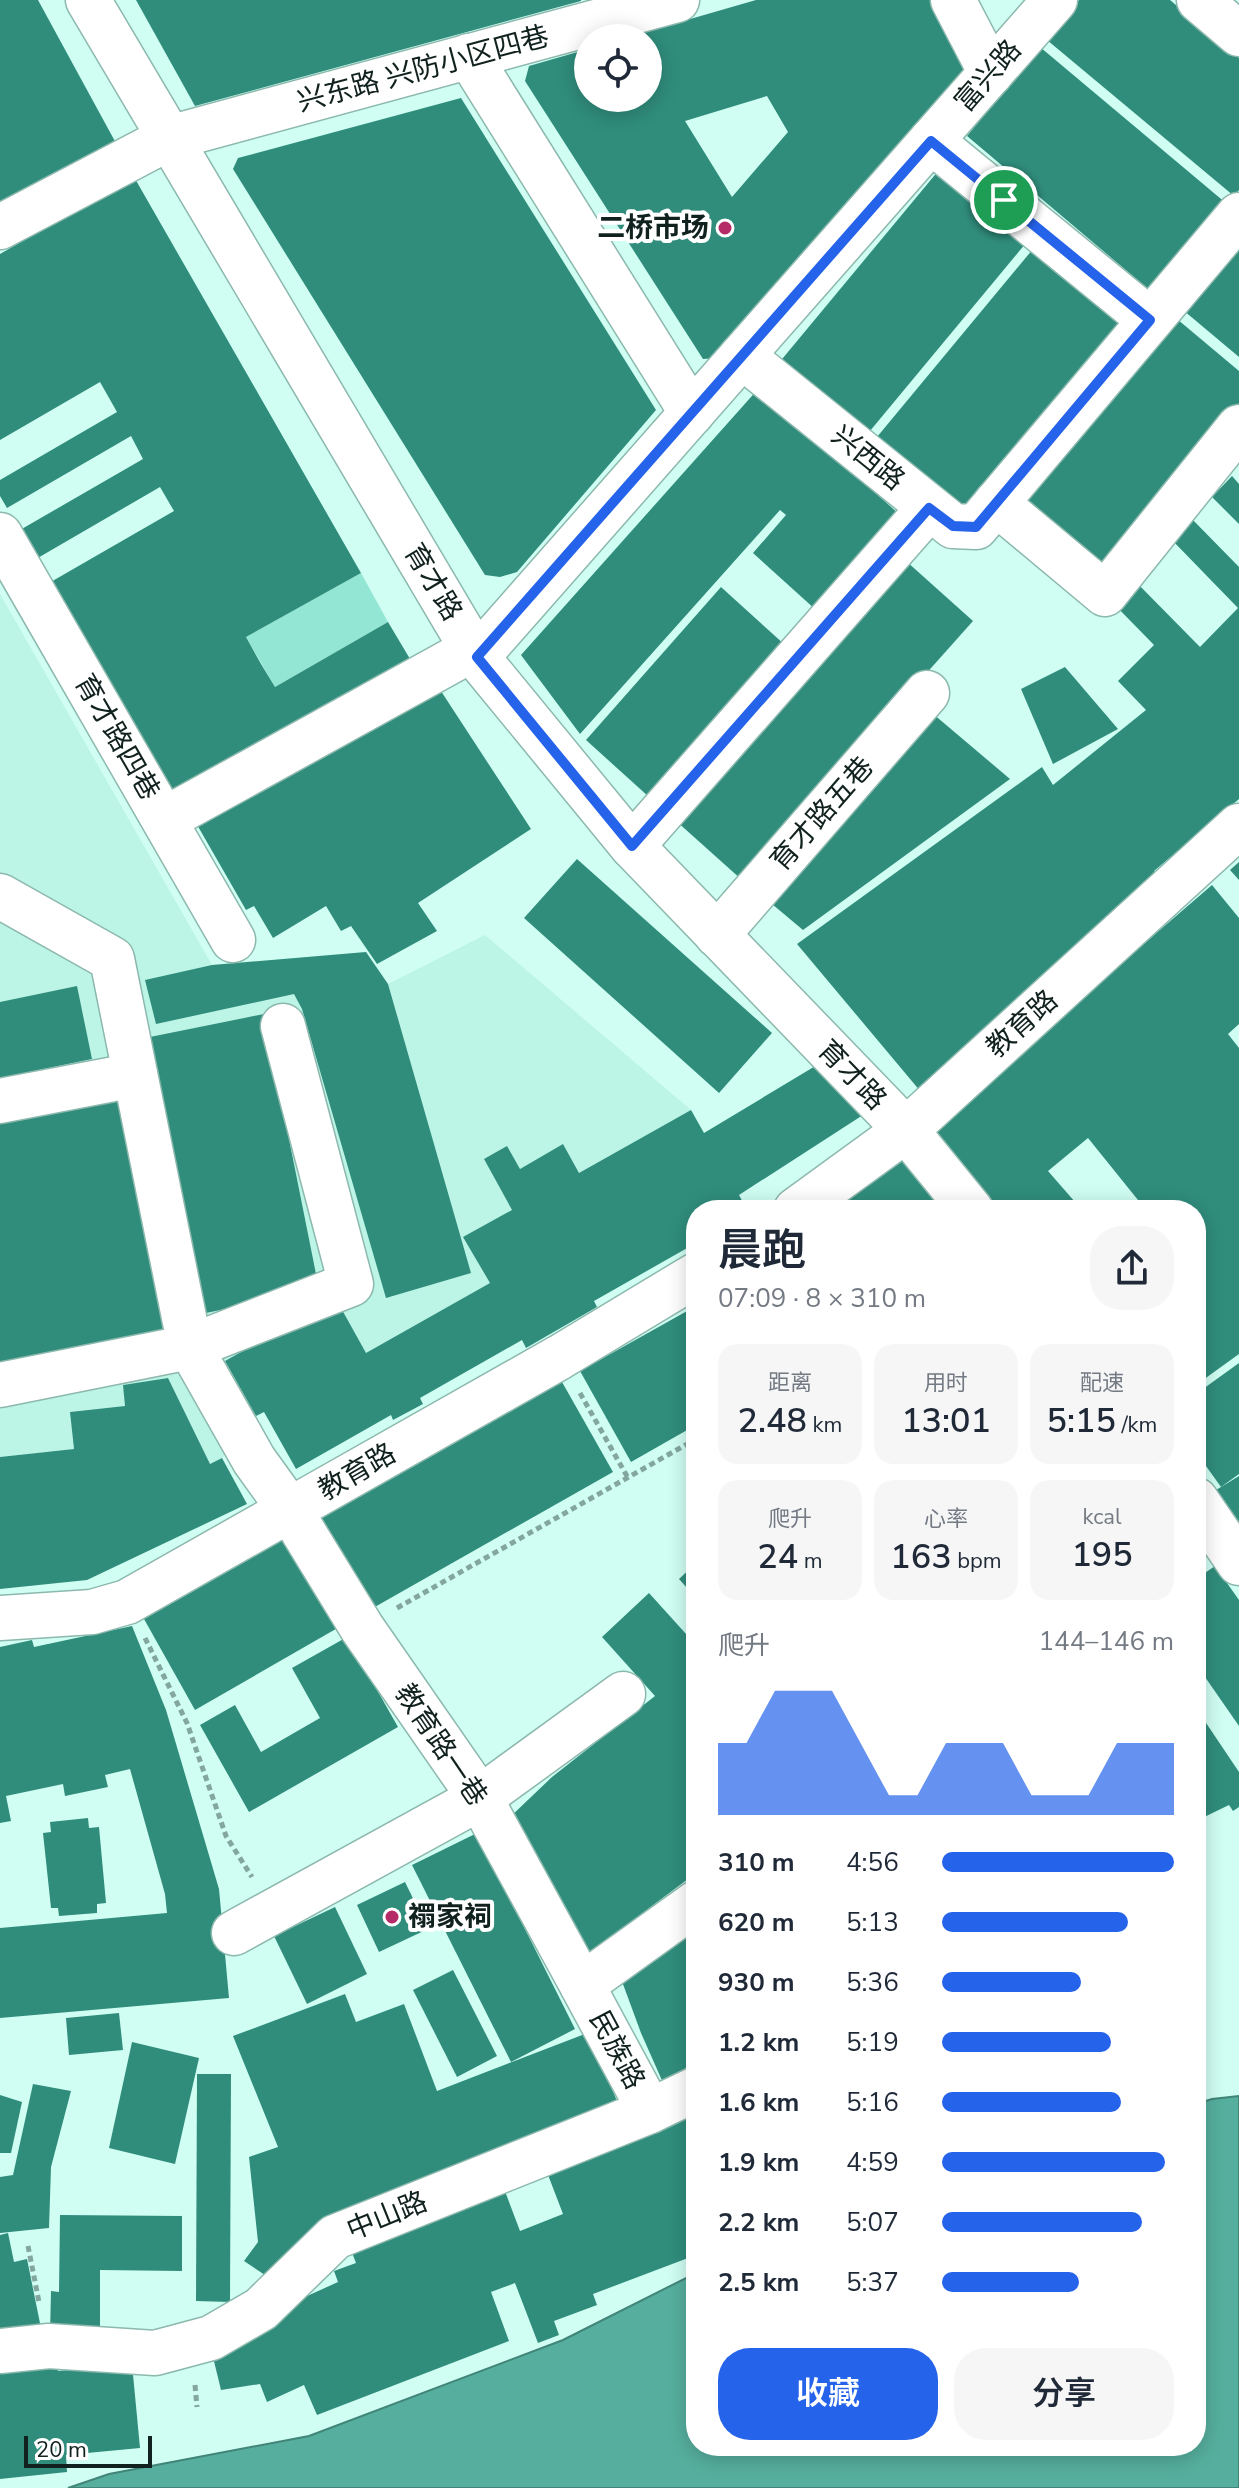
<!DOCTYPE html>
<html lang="zh">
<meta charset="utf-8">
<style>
body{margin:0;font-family:"Nunito Sans","Noto Sans SC",sans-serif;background:#f6f6f7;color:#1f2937;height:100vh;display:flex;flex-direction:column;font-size:30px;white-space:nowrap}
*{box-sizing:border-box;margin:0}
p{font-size:26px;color:#747a83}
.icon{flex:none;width:44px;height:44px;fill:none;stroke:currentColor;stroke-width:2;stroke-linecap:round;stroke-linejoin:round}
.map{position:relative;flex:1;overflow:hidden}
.side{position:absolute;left:686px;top:1200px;width:520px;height:1256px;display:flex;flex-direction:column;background:#fff;border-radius:32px;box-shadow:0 4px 20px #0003}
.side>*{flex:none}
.controls{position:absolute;left:574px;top:24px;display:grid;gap:16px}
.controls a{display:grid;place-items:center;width:88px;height:88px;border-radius:50%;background:#fff;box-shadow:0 4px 20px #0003;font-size:40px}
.scale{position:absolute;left:24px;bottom:20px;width:128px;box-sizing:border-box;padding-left:8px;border:4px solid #10211e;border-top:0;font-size:22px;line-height:28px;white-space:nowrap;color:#10211e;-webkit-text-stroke:6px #fff;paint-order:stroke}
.pin{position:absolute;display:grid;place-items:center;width:68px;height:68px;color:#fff;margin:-34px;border:4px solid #fff;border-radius:50%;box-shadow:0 2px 8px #0007}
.round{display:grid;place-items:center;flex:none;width:84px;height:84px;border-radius:32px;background:#f6f6f7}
.headline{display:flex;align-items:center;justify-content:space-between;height:136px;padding:0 32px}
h1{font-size:44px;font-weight:600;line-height:60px}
.metrics{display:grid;grid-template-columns:repeat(3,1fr);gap:12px;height:136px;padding:8px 32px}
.metrics div{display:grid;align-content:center;border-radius:20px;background:#f6f6f7;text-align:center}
.metrics b{font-size:34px;font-weight:600}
.metrics small{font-size:22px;font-weight:400}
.metrics p{font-size:22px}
.chart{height:224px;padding:16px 32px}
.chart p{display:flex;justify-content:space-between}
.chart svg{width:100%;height:144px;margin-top:8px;fill:#2563eb;opacity:.7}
.button{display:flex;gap:16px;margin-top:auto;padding:16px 32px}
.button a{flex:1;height:92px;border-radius:32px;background:#2563eb;color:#fff;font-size:32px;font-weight:600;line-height:92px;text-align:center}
.button a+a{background:#f6f6f7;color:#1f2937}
ul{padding:0 32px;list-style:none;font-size:26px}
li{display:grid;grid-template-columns:128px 96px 1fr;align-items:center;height:60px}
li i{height:20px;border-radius:10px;background:#2563eb}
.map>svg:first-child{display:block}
.built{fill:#bcf4e6}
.green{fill:#94e6d4}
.water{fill:#56af9e;stroke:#418478;stroke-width:2}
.building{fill:#308d7c;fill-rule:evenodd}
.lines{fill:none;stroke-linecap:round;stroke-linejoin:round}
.minor-casing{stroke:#8cb8ad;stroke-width:47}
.path{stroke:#83a69e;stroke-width:5;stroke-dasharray:6 4;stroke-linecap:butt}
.minor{stroke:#fff;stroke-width:44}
.route-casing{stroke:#fff;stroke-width:16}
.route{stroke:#2563eb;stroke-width:10}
.poi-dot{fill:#b52b68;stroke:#fff;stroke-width:3}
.labels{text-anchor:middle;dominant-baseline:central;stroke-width:8;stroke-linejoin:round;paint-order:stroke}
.street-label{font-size:28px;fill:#10211e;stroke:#fff}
.poi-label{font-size:28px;font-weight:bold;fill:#10211e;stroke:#fff;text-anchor:end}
</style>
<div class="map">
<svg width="1239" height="2488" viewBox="0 0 1239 2488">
<rect width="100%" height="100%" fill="#d0fef3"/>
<!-- built -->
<path class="built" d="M0 594 212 965 366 952 388 984 485 935 691 1110 579 1173 563 1144 520 1169 484 1159 512 1210 464 1238 490 1283 256 1416 222 1458 210 1464 167 1378 124 1385 125 1406 70 1412 74 1449 0 1457Z"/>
<!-- green -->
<path class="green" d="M361 573 388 622 275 687 246 637Z"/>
<!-- water -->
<path class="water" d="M1239 2096V2488H68L109 2474 309 2436 563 2340 696 2273V2446H1196V2104L1212 2099Z"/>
<!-- building -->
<g class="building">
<path d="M0 0H38L117 145 0 210Z"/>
<path d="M136 0H581V1L195 106Z"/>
<path d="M756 0H940L973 63 719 358 703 359 525 81 529 66 588 49V98H648V38L628 37ZM767 96 788 132 732 197 685 121Z"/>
<path d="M1079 0H1170L1239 58V190L1234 196 1047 40Z"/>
<path d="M1040 47 1227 204 1153 293 967 136Z"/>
<path d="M461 98 656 410 517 572 500 577 485 575 233 169 238 158Z"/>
<path d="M939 170 1026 243 865 437 778 364Z"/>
<path d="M134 177 361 573 246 637 261 664 275 687 388 622 413 664 175 802 49 583 174 511 160 487 36 559 20 530 143 459 131 436 7 508 0 496V480L117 412 100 382 0 440V254Z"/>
<path d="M1239 243V357L1183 310Z"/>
<path d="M1033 249 1125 326 964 521 872 443Z"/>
<path d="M1177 319 1239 371V405L1101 572 1022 505Z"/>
<path d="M759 388 900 515 816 610 753 553 786 515 780 510 580 734 521 655Z"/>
<path d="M1232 476 1239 484V524L1212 497Z"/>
<path d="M1190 517 1239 567V799L1154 871 1160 878 921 1092 797 944 1042 767 1053 785 1146 710 1118 681 1154 645 1112 602 1134 580 1200 647 1238 608 1170 538Z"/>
<path d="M906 561 973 621 742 880 675 820Z"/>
<path d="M721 587 785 645 649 797 586 740Z"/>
<path d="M1065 667 1118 729 1053 764 1021 689Z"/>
<path d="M437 685 531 829 418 903 437 931 377 964 351 926 341 931 326 906 273 938 254 906 246 910 196 823Z"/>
<path d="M932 713 1010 779 803 930 772 904Z"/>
<path d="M577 859 772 1033 719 1093 524 918Z"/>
<path d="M1239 862V880L1230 870Z"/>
<path d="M1212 885 1239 918V1024L1228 1034 1239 1048V1354L1196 1385V1210H1135L1142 1205 1088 1138 1048 1171 1082 1210H996L923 1129 1036 1037Z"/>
<path d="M366 952 388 984 471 1273 386 1298 302 1009 294 994 156 1024 145 980 212 965Z"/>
<path d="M77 986 92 1059 0 1078V1002Z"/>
<path d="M264 1014 319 1289 206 1313 150 1037Z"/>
<path d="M817 1065 863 1115 739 1195 747 1210H696V1243L594 1301 597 1307 526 1348 522 1340 420 1398 423 1404 393 1420 391 1415 296 1469 264 1412 256 1416 225 1361 336 1299 366 1353 490 1283 463 1237 512 1210 484 1159 507 1146 520 1169 563 1144 579 1173 691 1110 704 1133Z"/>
<path d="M122 1099 170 1336 0 1368V1124Z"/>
<path d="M906 1152 948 1210H828Z"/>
<path d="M696 1306V1425L631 1462 580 1371Z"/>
<path d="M1239 1363V1474L1221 1487 1196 1452V1394Z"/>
<path d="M168 1378 210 1464 222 1458 247 1504 87 1580 0 1589V1457L74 1449 70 1412 125 1406 123 1385Z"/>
<path d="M562 1382 613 1472 373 1608 322 1518Z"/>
<path d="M1239 1476V1527L1216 1490Z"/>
<path d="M290 1536 341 1626 195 1710 144 1619Z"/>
<path d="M696 1563V1598L679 1579Z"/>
<path d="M1215 1566 1239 1600V1726L1196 1664V1579Z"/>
<path d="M649 1593 696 1645V1888L688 1879 589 1953 506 1821 552 1777 655 1696 602 1637Z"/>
<path d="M132 1626 166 1710 219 1889 229 1998 0 2018V1928L167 1913 165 1894 130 1769 105 1775 108 1787 65 1796 63 1784 6 1796 11 1821 0 1823V1647L32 1640 34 1647Z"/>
<path d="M347 1637 398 1727 249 1812 200 1725 235 1705 261 1752 320 1718 292 1668Z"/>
<path d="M1196 1708 1239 1772V1807L1233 1811 1229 1805 1196 1821Z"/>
<path d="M88 1818 89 1828 99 1827 106 1903 97 1904V1913L59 1916 58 1908H51L43 1833 51 1832 50 1822Z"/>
<path d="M477 1833 575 2029 511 2062 412 1865Z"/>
<path d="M405 1882 428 1929 379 1952 357 1905Z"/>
<path d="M335 1907 367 1974 307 2004 274 1936Z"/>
<path d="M694 1933 696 2073 664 2085 641 2033 620 1976 636 1958Z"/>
<path d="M453 1970 497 2056 457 2077 413 1990Z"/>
<path d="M345 1994 356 2022 404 2004 437 2091 590 2032 620 2109 271 2279 244 2261 258 2242 249 2157 278 2147 233 2036Z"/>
<path d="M119 2013 123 2050 69 2055 66 2018Z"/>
<path d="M132 2042 199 2058 175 2164 109 2148Z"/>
<path d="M197 2074H231L230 2302 196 2301Z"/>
<path d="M33 2084 71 2091 51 2167 49 2228 0 2233V2177L13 2175Z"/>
<path d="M0 2095 22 2102 11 2153H0Z"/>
<path d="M696 2107V2255L593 2294 597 2305 554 2321 559 2335 538 2343 515 2283 491 2292 509 2341 317 2415 304 2385 267 2402 260 2384 221 2390 212 2353 277 2324 272 2312 338 2282 334 2271 356 2263 349 2245 503 2186 520 2231 563 2214 545 2167Z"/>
<path d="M60 2215 182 2216V2271L100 2270V2335H50L51 2291 59 2292Z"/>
<path d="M8 2233 14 2262 27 2259 42 2333 0 2342V2235Z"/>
<path d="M57 2361 58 2371 132 2364 140 2448 66 2455 67 2472 0 2479V2366Z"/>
</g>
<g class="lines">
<defs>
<g id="minor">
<path d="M88 0 477 657 632 846 906 1130 971 1210"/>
<path d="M953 0 991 73"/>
<path d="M1199 0 1239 34"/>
<path d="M469 56 692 413"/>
<path d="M931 141 1150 320"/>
<path d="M0 227 169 138 677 0"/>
<path d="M742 356 953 526 976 527 1239 215"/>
<path d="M996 503 1105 594 1239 427"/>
<path d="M0 535 233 940"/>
<path d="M477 657 1055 0"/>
<path d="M165 819 473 649"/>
<path d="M632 846 929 508"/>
<path d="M0 896 112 959 190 1347 254 1460 290 1510 362 1628 480 1798 582 1985"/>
<path d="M717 935 927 693"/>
<path d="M0 1101 135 1075"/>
<path d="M796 1210 906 1130 1239 826"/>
<path d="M0 1385 190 1347 351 1284 283 1026"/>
<path d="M1196 1500 1239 1563"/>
<path d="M0 1618 92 1612 127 1602 560 1357 696 1275"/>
<path d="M234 1933 480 1798 623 1694"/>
<path d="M650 2111 582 1985 696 1903"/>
<path d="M0 2351 49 2346 155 2353 211 2338 261 2309 335 2237 650 2111 696 2089"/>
</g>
</defs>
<!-- minor casing -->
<use href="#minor" class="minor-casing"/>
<!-- path -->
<g class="path">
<path d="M580 1393 628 1478"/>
<path d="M397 1608 696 1439"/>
<path d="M145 1638 187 1723 226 1836 252 1877"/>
<path d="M28 2246 39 2302"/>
<path d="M195 2385 197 2407"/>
</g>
<!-- minor -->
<use href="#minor" class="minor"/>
</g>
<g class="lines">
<defs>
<path id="route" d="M931 141 1150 320 976 527 953 526 929 508 632 846 477 657Z"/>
</defs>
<!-- route casing -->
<use href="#route" class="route-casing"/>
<!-- route -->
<use href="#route" class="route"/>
</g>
<!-- markers -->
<g class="poi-dot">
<circle cx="725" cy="228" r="8"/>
<circle cx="392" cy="1917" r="8"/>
</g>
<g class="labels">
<!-- street labels -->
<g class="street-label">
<text transform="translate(423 69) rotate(-15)">兴东路 兴防小区四巷</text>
<text transform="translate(988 76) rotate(-49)">富兴路</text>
<text transform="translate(868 458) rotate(39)">兴西路</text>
<text transform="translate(433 582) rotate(59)">育才路</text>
<text transform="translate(117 737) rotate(60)">育才路四巷</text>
<text transform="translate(822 814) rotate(-49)">育才路五巷</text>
<text transform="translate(1022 1024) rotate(-42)">教育路</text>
<text transform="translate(852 1075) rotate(46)">育才路</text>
<text transform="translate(357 1472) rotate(-30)">教育路</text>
<text transform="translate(441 1745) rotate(56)">教育路一巷</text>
<text transform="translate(617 2050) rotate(62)">民族路</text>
<text transform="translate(387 2216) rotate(-22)">中山路</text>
</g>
<!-- poi labels -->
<g class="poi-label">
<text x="709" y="228">二桥市场</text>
<text x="408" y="1917" text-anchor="start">禤家祠</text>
</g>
</g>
</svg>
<div class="controls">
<a><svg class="icon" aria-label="locate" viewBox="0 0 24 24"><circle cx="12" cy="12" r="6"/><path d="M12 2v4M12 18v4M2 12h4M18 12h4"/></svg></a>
</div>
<div class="scale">20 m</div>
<div class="pin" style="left:1004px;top:200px;background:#1e9e55"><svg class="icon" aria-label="arrive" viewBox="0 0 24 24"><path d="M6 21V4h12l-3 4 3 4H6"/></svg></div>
<section class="side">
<div class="headline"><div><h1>晨跑</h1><p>07:09 · 8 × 310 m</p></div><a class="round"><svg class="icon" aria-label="share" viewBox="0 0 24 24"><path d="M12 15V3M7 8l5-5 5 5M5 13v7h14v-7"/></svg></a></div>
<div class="metrics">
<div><p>距离</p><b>2.48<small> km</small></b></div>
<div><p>用时</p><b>13:01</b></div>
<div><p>配速</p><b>5:15<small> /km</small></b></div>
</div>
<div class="metrics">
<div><p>爬升</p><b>24<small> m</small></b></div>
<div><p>心率</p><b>163<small> bpm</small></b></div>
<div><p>kcal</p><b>195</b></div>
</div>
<div class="chart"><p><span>爬升</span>144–146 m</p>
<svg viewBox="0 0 160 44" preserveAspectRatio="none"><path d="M0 44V22L10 22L20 6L30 6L40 6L50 22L60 38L70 38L80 22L90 22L100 22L110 38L120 38L130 38L140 22L150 22L160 22V44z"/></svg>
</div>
<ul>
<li><b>310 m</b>4:56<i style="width:100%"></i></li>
<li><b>620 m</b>5:13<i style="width:80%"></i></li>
<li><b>930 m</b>5:36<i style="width:60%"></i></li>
<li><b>1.2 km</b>5:19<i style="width:73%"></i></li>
<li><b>1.6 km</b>5:16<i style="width:77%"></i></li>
<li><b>1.9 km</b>4:59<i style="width:96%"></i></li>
<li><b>2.2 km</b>5:07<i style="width:86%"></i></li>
<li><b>2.5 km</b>5:37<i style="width:59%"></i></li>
</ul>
<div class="button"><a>收藏</a><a>分享</a></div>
</section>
</div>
